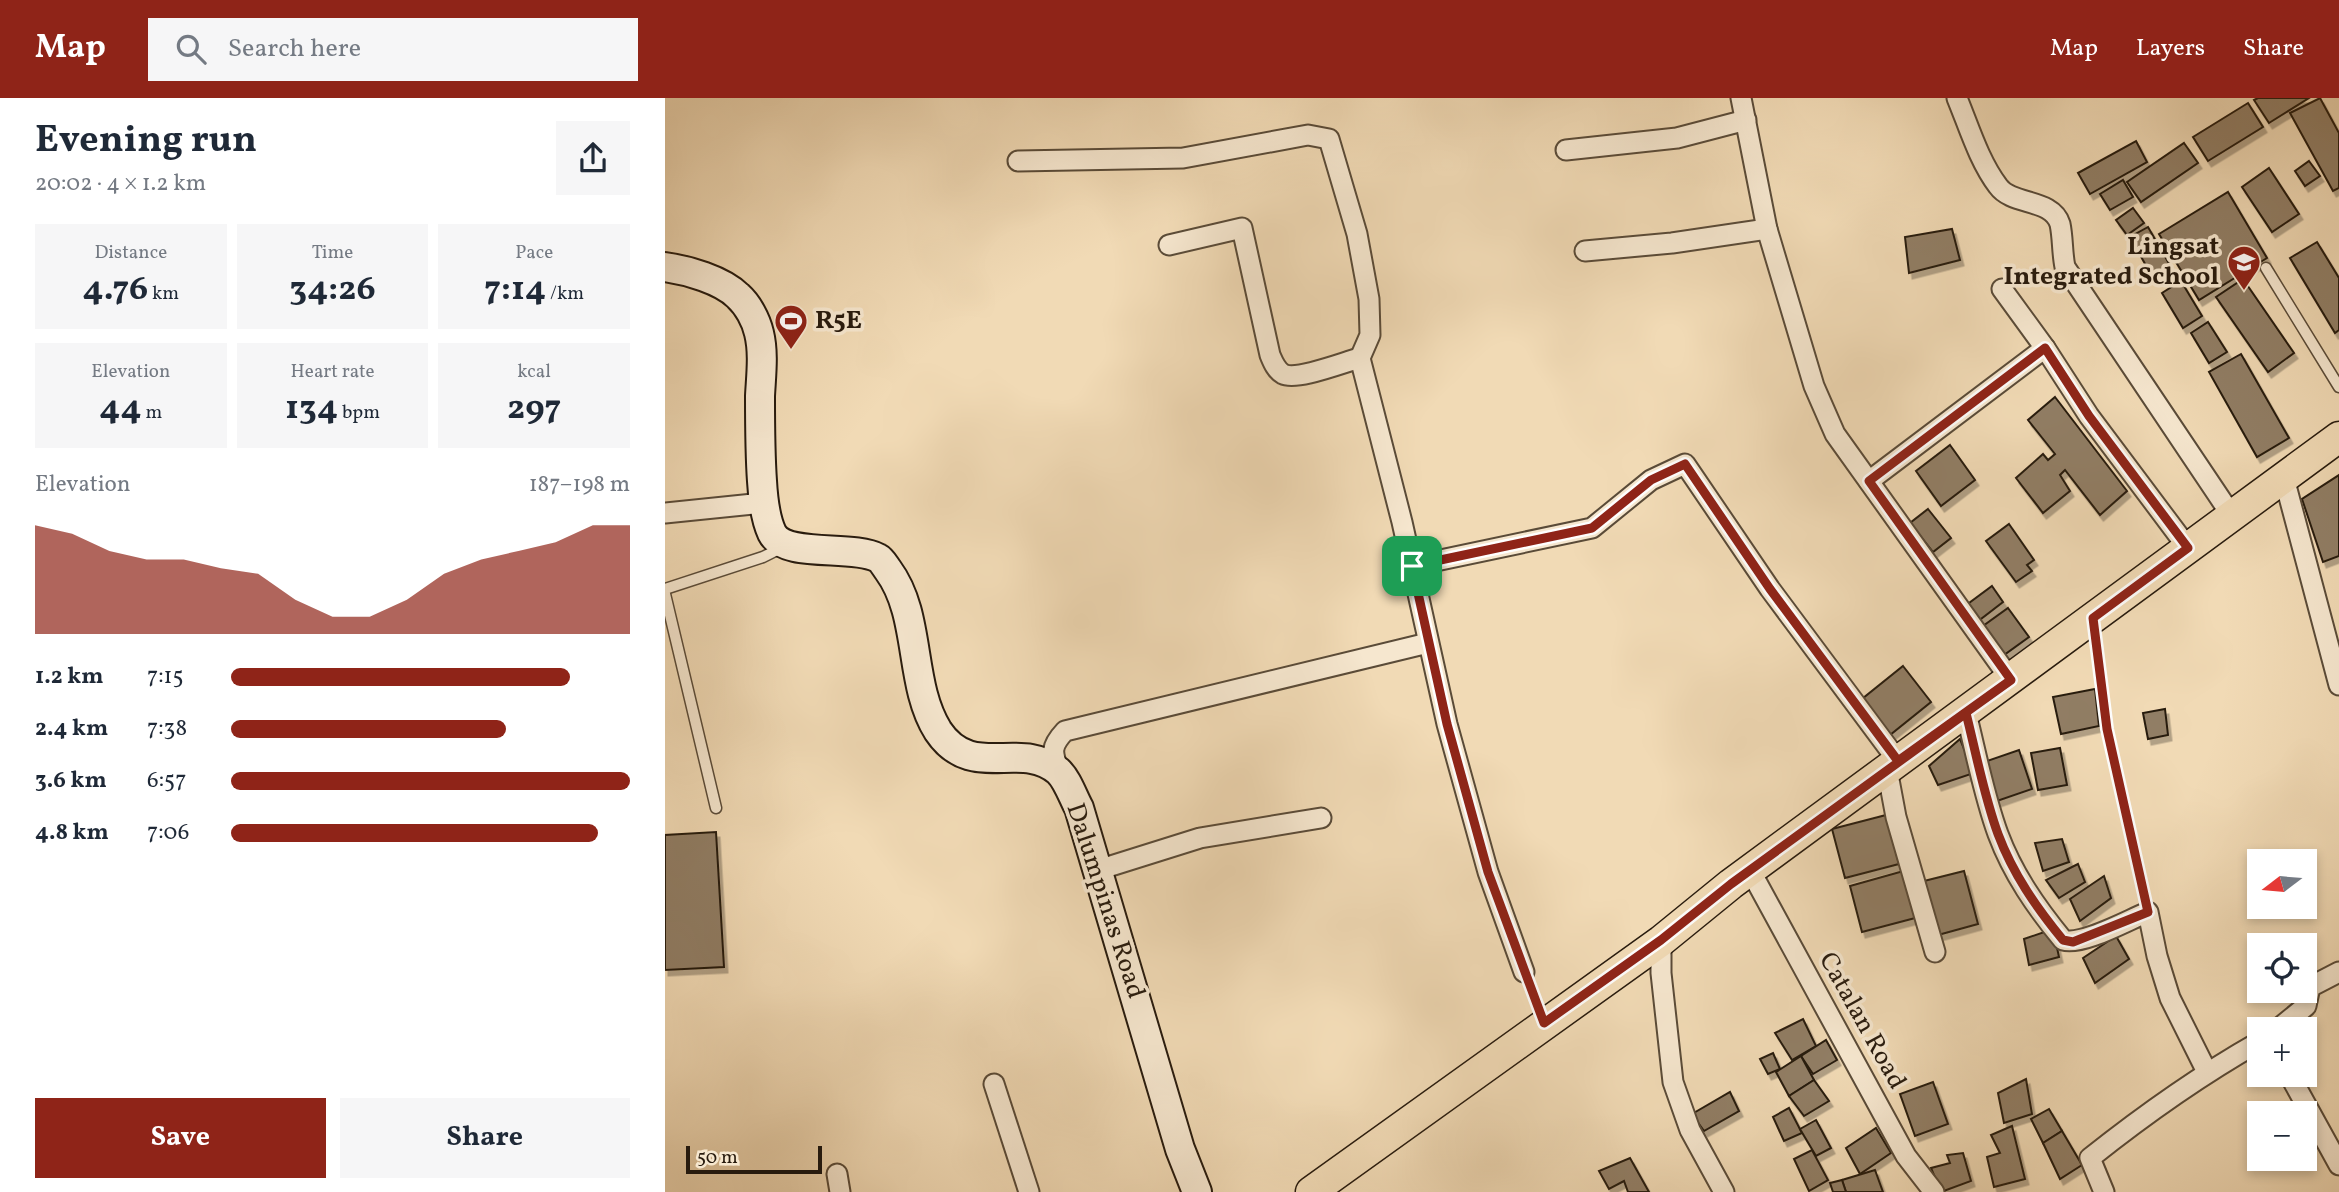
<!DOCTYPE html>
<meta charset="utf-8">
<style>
body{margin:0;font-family:Vollkorn,serif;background:#f6f6f7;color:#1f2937;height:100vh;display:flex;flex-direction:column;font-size:26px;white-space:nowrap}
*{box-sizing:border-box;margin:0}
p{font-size:23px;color:#747a83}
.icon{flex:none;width:38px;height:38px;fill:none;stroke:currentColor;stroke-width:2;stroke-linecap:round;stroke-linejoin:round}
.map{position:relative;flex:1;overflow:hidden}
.details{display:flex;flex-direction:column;background:#fff;width:665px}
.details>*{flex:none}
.needle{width:46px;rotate:254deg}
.tools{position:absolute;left:1582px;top:751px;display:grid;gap:14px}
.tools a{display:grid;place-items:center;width:70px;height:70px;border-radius:0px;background:#fff;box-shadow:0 4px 10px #0003;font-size:35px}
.scale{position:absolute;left:21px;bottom:18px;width:136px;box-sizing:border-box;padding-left:7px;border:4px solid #281b0e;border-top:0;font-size:19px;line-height:24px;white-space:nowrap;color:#281b0e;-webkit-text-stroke:5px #f6e7cf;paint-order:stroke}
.pin{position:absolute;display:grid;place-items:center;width:60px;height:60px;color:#fff;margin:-30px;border-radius:14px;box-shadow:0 4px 10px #0006}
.round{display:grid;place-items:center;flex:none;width:74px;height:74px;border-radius:0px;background:#f6f6f7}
.summary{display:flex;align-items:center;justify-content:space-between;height:119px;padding:0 35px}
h1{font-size:38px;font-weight:700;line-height:52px}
.stats{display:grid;grid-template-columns:repeat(3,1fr);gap:10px;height:119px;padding:7px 35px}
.stats div{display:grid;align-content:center;border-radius:0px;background:#f6f6f7;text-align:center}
.stats b{font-size:35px;font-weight:700}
.stats small{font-size:19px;font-weight:400}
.stats p{font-size:19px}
.chart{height:196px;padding:14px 35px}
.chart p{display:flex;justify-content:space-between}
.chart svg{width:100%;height:126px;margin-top:7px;fill:#8f2418;opacity:.7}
.button{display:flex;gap:14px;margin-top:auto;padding:14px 35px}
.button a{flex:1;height:80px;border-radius:0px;background:#8f2418;color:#fff;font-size:28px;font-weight:700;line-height:80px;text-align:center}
.button a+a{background:#f6f6f7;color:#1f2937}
ul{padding:0 35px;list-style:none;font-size:23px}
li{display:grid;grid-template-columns:112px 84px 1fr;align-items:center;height:52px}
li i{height:18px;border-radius:9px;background:#8f2418}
header{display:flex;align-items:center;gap:42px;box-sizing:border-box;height:98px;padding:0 35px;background:#8f2418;color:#fff}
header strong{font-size:33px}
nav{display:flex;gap:38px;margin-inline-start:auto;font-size:24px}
.search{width:490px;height:63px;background:#f6f6f7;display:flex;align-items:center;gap:18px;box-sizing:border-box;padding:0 24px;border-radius:0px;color:#747a83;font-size:26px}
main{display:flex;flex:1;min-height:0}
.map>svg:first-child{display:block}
.building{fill:#917e65;stroke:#281b0e;stroke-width:2;filter:url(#shadow)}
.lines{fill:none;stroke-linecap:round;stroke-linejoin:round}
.lane-casing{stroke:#5a4b38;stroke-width:13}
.street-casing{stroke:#5a4b38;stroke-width:23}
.secondary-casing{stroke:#281b0e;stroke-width:32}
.primary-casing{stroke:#281b0e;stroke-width:33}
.path{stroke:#281b0e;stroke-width:3.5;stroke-dasharray:5 3.5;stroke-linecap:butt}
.lane{stroke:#f6e7cf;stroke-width:10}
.street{stroke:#f6e7cf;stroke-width:19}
.secondary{stroke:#f6e7cf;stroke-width:28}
.primary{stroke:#f1dab5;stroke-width:30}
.route-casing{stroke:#fff;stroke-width:14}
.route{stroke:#8f2418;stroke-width:9}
.labels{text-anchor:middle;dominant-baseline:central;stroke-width:7;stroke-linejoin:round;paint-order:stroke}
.poi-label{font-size:26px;font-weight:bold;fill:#281b0e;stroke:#f6e7cf;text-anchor:end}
.street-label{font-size:26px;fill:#281b0e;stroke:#f6e7cf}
</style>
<header>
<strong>Map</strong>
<div class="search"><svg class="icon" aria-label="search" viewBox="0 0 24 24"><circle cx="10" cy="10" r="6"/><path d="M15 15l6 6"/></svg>Search here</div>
<nav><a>Map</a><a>Layers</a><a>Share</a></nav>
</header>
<main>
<section class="details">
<div class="summary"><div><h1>Evening run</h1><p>20:02 · 4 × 1.2 km</p></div><a class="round"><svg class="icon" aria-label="share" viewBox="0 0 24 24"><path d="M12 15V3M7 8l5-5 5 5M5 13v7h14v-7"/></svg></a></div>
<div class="stats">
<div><p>Distance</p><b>4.76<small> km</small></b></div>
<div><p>Time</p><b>34:26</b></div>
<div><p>Pace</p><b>7:14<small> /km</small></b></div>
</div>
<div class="stats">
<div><p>Elevation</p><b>44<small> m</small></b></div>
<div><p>Heart rate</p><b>134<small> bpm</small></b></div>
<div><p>kcal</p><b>297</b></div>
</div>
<div class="chart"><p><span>Elevation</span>187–198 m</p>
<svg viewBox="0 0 160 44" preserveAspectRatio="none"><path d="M0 44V6L10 9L20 15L30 18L40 18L50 21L60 23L70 32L80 38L90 38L100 32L110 23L120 18L130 15L140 12L150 6L160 6V44z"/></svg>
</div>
<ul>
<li><b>1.2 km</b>7:15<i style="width:85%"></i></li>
<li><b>2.4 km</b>7:38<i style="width:69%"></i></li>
<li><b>3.6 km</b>6:57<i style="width:100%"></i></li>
<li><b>4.8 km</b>7:06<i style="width:92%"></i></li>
</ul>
<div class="button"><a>Save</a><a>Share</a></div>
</section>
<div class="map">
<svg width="1674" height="1094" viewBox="0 0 1674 1094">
<defs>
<filter id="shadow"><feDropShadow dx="3.5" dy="5.5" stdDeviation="0" flood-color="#0004"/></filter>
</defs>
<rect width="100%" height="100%" fill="#f1dab5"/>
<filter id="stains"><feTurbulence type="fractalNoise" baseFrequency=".00286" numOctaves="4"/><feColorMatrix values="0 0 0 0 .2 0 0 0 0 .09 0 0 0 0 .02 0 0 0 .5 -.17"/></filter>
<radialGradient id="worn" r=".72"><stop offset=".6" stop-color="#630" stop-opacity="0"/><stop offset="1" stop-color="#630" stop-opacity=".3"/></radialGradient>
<!-- building -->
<g class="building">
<path d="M1593 0H1644L1604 25 1589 2Z"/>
<path d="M1655 0 1674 35V90L1668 93 1625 15Z"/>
<path d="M1583 5 1598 29 1543 63 1528 39Z"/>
<path d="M1471 43 1482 64 1425 96 1413 75Z"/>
<path d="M1519 45 1533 65 1476 104 1462 84Z"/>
<path d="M1644 63 1655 78 1640 88 1630 73Z"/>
<path d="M1604 70 1634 116 1607 134 1577 89Z"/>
<path d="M1458 82 1468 99 1445 112 1435 96Z"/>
<path d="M1563 94 1602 160 1534 202 1494 136Z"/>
<path d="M1468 110 1479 125 1462 137 1451 122Z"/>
<path d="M1483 129 1506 169 1488 180 1465 139Z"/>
<path d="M1287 131 1295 162 1244 175 1240 139Z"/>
<path d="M1652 144 1674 180V232L1670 235 1625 160Z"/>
<path d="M1578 181 1629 255 1603 274 1551 199Z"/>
<path d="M1516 183 1537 218 1518 230 1497 195Z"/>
<path d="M1543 224 1562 254 1544 265 1526 235Z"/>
<path d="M1576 256 1624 340 1592 359 1544 274Z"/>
<path d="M1390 299 1462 393 1435 417 1400 372 1395 377 1405 393 1378 415 1351 380 1378 356 1383 362 1390 356 1363 322Z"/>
<path d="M1285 347 1310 382 1276 408 1251 373Z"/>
<path d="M1674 377V458L1658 464 1637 401Z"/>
<path d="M1263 411 1286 440 1268 454 1245 425Z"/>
<path d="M1344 426 1369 462 1362 467 1367 473 1351 484 1321 443Z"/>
<path d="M1327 488 1338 504 1312 524 1300 508Z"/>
<path d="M1343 510 1364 539 1339 557 1318 528Z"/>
<path d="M1238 568 1266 604 1220 641 1192 605Z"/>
<path d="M1430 591 1434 628 1396 636 1388 599Z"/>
<path d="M1500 611 1503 637 1483 641 1478 615Z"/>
<path d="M1295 641 1309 675 1273 687 1264 668Z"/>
<path d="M1395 650 1402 687 1373 692 1366 655Z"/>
<path d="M1354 652 1367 691 1332 703 1319 664Z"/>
<path d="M1221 717 1234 766 1180 780 1167 731Z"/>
<path d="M51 734 59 869 0 872V737Z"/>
<path d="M1397 741 1404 764 1378 773 1370 745Z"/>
<path d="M1413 766 1420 784 1394 800 1381 782Z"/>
<path d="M1242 772 1254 819 1197 834 1185 788Z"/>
<path d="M1299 773 1313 826 1273 837 1259 783Z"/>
<path d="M1439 778 1446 800 1415 823 1405 801Z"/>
<path d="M1388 831 1394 859 1364 867 1359 841Z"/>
<path d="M1451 838 1464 861 1430 885 1418 860Z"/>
<path d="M1138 921 1151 948 1127 962 1110 935Z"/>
<path d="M1161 942 1172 962 1148 976 1136 958Z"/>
<path d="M1108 955 1115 971 1103 976 1095 961Z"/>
<path d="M1136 958 1149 982 1124 998 1111 974Z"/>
<path d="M1361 981 1367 1016 1339 1025 1333 995Z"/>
<path d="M1149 982 1164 1003 1139 1018 1124 998Z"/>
<path d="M1268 984 1283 1026 1250 1038 1235 996Z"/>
<path d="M1065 994 1074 1013 1039 1033 1027 1016Z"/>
<path d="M1124 1010 1137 1035 1119 1043 1108 1019Z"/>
<path d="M1384 1011 1397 1033 1378 1045 1366 1021Z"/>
<path d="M1151 1022 1166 1050 1151 1058 1135 1031Z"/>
<path d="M1347 1028 1360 1081 1329 1089 1322 1059 1335 1055 1326 1037Z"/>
<path d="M1211 1030 1226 1055 1195 1076 1181 1050Z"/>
<path d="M1397 1033 1417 1067 1395 1081 1378 1045Z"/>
<path d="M1147 1052 1163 1082 1144 1093 1129 1061Z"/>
<path d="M1298 1055 1306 1083 1276 1094 1266 1070 1285 1065 1282 1057Z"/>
<path d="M965 1060 984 1094H963L959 1083 944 1091 934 1073Z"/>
<path d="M1210 1072 1218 1094H1181L1177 1082Z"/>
<path d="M1177 1082 1181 1094H1168L1165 1085Z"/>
</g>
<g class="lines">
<defs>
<g id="lane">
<path d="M1601 170 1674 289"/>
<path d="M0 491 98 459 118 449"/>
<path d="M0 496 51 710"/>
</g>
<g id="street">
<path d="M1076 0 1102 131 1149 288 1170 336 1346 582"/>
<path d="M1292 0C1304 29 1314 63 1333 88 1347 108 1387 100 1395 126 1398 140 1397 155 1400 169L1567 418"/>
<path d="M901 52 1012 40 1081 22"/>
<path d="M353 63 518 60 643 37 664 41 692 136 704 201 705 237 695 260 737 424 782 626 823 774 859 874"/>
<path d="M504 147 577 130 605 257C608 264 611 272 618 276 632 283 679 264 695 260"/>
<path d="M920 153 1007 145 1102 131"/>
<path d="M1337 191 1380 250 1424 318 1523 450"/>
<path d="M1619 380 1674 587"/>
<path d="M1204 383 1380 250"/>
<path d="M0 415 98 405"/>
<path d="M747 468 927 430 986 382 1020 366 1105 491 1233 663"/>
<path d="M1301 615C1311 655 1319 698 1333 736 1348 776 1371 809 1398 842 1417 848 1463 822 1483 814L1492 858 1505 900 1542 974"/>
<path d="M1222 671 1231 719 1270 854"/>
<path d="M394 674C387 654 385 649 400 633L763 545"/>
<path d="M433 772 535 740 656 720"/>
<path d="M1085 772 1241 1058 1269 1094"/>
<path d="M996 843V875L1008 984 1025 1032 1059 1094"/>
<path d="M1613 931 1641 908 1645 889 1674 874"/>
<path d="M1624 976 1674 1067"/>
<path d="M329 986 364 1094"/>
<path d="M172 1076 175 1094"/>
<path d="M1439 1094 1425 1060C1479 1017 1534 978 1594 944"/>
</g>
<path id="secondary" d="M0 169C22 172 57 182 73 198 83 207 91 222 94 235 99 255 96 278 95 298 95 327 95 355 97 383 98 401 100 420 107 435 120 461 187 446 213 460 217 462 220 468 223 472 257 518 243 585 273 633 307 684 355 641 393 673 402 681 408 699 414 710L515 1051 532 1094"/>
<path id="primary" d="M646 1094 996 843 1066 786 1674 339"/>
</defs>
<!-- lane casing -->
<use href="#lane" class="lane-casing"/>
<!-- street casing -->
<use href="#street" class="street-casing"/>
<!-- secondary casing -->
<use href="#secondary" class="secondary-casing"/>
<!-- primary casing -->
<use href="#primary" class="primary-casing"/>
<!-- path -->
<path class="path" d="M1431 546 1442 631 1479 796"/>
<!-- lane -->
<use href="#lane" class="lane"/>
<!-- street -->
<use href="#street" class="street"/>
<!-- secondary -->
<use href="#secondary" class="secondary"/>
<!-- primary -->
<use href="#primary" class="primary"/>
</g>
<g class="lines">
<defs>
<path id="route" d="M747 468 782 626 823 774 879 925 996 842 1066 786 1301 615C1311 655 1319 698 1333 736 1348 776 1371 809 1398 842L1408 844 1483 814 1442 631 1428 520 1523 450 1424 318 1380 250 1204 383 1346 582 1233 663 1105 491 1020 366 986 382 927 430 747 468"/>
</defs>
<!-- route casing -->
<use href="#route" class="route-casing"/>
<!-- route -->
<use href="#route" class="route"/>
</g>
<!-- icons -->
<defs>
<symbol id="school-pin" viewBox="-11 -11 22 30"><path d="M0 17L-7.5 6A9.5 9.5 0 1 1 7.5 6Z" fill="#8f2418" stroke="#f6e7cf"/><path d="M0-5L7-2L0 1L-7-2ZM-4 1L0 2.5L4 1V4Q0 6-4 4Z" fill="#fff"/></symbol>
<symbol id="stadium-pin" viewBox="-11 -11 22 30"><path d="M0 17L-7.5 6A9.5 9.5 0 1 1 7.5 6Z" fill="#8f2418" stroke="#f6e7cf"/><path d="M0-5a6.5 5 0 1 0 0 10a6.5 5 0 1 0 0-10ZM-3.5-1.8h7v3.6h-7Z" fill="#fff"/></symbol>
</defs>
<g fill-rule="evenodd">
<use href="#school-pin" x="1560" y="145" width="38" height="52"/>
<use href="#stadium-pin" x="107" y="204" width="38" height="52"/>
</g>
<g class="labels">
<!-- poi labels -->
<g class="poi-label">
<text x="1554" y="149">Lingsat<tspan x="1554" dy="30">Integrated School</tspan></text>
<text x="150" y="223" text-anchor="start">R5E</text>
</g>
<!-- street labels -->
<g class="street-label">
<text transform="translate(440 803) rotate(72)">Dalumpinas Road</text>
<text transform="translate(1197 923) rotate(61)">Catalan Road</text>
</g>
</g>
<rect width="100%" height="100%" filter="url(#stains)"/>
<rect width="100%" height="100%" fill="url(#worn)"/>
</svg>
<div class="tools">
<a><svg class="needle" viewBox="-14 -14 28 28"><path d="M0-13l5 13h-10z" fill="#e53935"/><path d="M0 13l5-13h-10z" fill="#747a83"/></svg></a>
<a><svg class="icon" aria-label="locate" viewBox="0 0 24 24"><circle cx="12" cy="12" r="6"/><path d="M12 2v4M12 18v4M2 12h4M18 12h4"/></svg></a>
<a>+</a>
<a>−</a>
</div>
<div class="scale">50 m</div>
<div class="pin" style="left:747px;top:468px;background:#1e9e55"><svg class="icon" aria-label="arrive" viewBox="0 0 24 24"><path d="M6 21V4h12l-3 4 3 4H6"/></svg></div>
</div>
</main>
